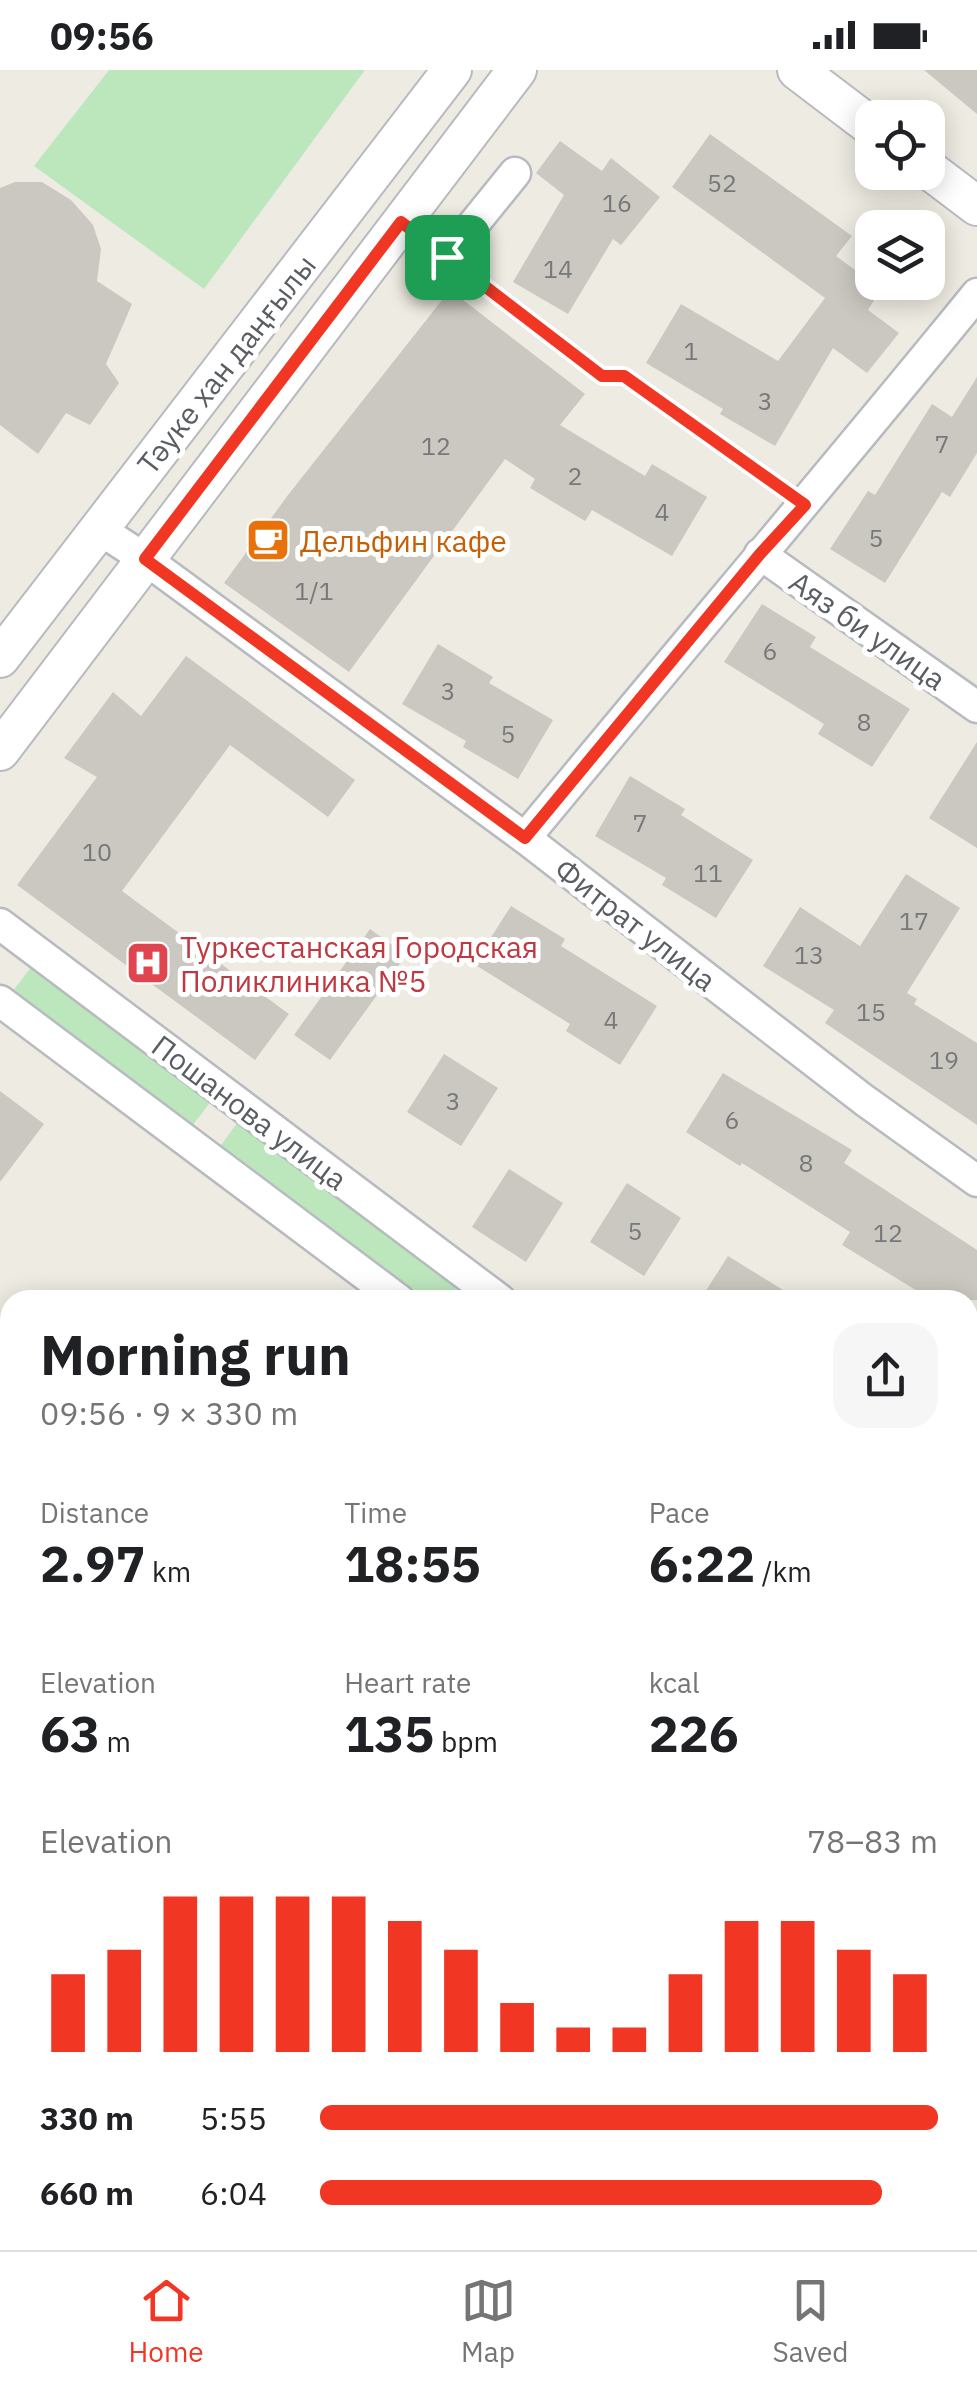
<!DOCTYPE html>
<meta charset="utf-8">
<style>
body{margin:0;font-family:"IBM Plex Sans",sans-serif;background:#f6f6f6;color:#202124;height:100vh;display:flex;flex-direction:column;font-size:38px;white-space:nowrap}
*{box-sizing:border-box;margin:0}
p{font-size:32px;color:#757577}
.icon{flex:none;width:55px;height:55px;fill:none;stroke:currentColor;stroke-width:2;stroke-linecap:round;stroke-linejoin:round}
.map{position:relative;flex:1;overflow:hidden}
.drawer{position:absolute;left:0px;top:1220px;width:978px;height:960px;display:flex;flex-direction:column;background:#fff;border-radius:30px 30px 0 0;box-shadow:0 5px 25px #0003}
.drawer>*{flex:none}
.fabs{position:absolute;left:855px;top:30px;display:grid;gap:20px}
.fabs a{display:grid;place-items:center;width:90px;height:90px;border-radius:20px;background:#fff;box-shadow:0 5px 25px #0003;font-size:50px}
.pin{position:absolute;display:grid;place-items:center;width:85px;height:85px;color:#fff;margin:-42px;border-radius:20px;box-shadow:0 5px 15px #0006}
.round{display:grid;place-items:center;flex:none;width:105px;height:105px;border-radius:30px;background:#f6f6f6}
.overview{display:flex;align-items:center;justify-content:space-between;height:170px;padding:0 40px}
h1{font-size:55px;font-weight:700;line-height:75px}
.metrics{display:grid;grid-template-columns:repeat(3,1fr);gap:15px;height:170px;padding:10px 40px}
.metrics div{display:grid;align-content:center}
.metrics b{font-size:50px;font-weight:700}
.metrics small{font-size:28px;font-weight:400}
.metrics p{font-size:28px}
.chart{height:280px;padding:20px 40px}
.chart p{display:flex;justify-content:space-between}
.chart svg{width:100%;height:180px;margin-top:10px;stroke:#f13724;stroke-width:6}
ul{padding:0 40px;list-style:none;font-size:32px}
li{display:grid;grid-template-columns:160px 120px 1fr;align-items:center;height:75px}
li i{height:25px;border-radius:12px;background:#f13724}
.status{display:flex;justify-content:space-between;align-items:center;height:70px;padding:0 50px;background:#fff;direction:ltr}
.status svg{height:28px;fill:currentColor}
.tabs{display:flex;justify-content:space-around;align-items:center;height:140px;border-top:2px solid #e0e0e0;background:#fff;font-size:28px;color:#757577}
.tabs a{display:grid;justify-items:center;gap:5px}
.tabs .on{color:#f13724}
.map>svg:first-child{display:block}
.industrial{fill:#deddd6}
.green{fill:#bce7bd}
.building{fill:#cbc8c1}
.lines{fill:none;stroke-linecap:round;stroke-linejoin:round}
.service-casing{stroke:#b7babf;stroke-width:20}
.minor-casing{stroke:#b7babf;stroke-width:35}
.tertiary-casing{stroke:#b7babf;stroke-width:42}
.service{stroke:#fff;stroke-width:15}
.minor{stroke:#fff;stroke-width:30}
.tertiary{stroke:#fff;stroke-width:38}
.route-casing{stroke:#fff;stroke-width:20}
.route{stroke:#f13724;stroke-width:12}
.labels{text-anchor:middle;dominant-baseline:central;stroke-width:10;stroke-linejoin:round;paint-order:stroke}
.number-label{font-size:25px;fill:#76787a}
.street-label{font-size:30px;fill:#5a5e63;stroke:#fff}
.food-label{font-size:30px;fill:#c56008;stroke:#fff;text-anchor:start}
.health-label{font-size:30px;fill:#be3a42;stroke:#fff;text-anchor:start}
</style>
<div class="status"><b>09:56</b><svg viewBox="0 0 49 12"><path d="M0 12V9h3v3zM5 12V6h3v6zM10 12V3h3v9zM15 12V0h3v12zM26 1h20v11H26zM47 4h2v5h-2z"/></svg></div>
<div class="map">
<svg width="977" height="2180" viewBox="0 0 977 2180">
<rect width="100%" height="100%" fill="#eeebe2"/>
<!-- industrial -->
<g class="industrial">
<path d="M0 1776 10 1784V2160L0 2152Z"/>
<path d="M22 2170H174L166 2180H35Z"/>
<path d="M232 2170H260L275 2180H225Z"/>
</g>
<!-- green -->
<g class="green">
<path d="M109 0H365L204 219 34 96Z"/>
<path d="M32 896 212 1030 192 1056 12 922Z"/>
<path d="M238 1052 476 1230H422L219 1078Z"/>
<path d="M10 1270V1355L0 1348V1283Z"/>
<path d="M968 1598 977 1606V1646L968 1639Z"/>
</g>
<!-- building -->
<g class="building">
<path d="M924 0H977V44Z"/>
<path d="M710 64 852 166 836 186 881 219 868 240 899 263 867 303 833 278 775 376 720 344 723 339 646 293 681 234 778 291 825 228 672 117Z"/>
<path d="M560 71 602 101 611 88 660 127 621 175 613 169 568 244 513 212 564 125 536 103Z"/>
<path d="M15 112H42L71 130 93 155 101 179 97 211 132 234 106 294 119 313 90 355 66 343 38 384 0 355V118Z"/>
<path d="M450 220 585 324 560 355 645 406 652 394 707 427 672 486 592 440 585 451 530 418 535 409 505 389 349 602 224 513 288 425Z"/>
<path d="M977 307V383L950 427 942 422 885 513 830 479 868 421 875 425 932 334 952 347Z"/>
<path d="M762 534 816 567 810 577 910 639 872 697 818 664 824 654 724 592Z"/>
<path d="M438 574 493 607 489 613 553 650 518 709 463 677 466 671 402 634Z"/>
<path d="M186 586 355 710 328 747 230 675 122 821 289 944 255 990 17 815 97 707 64 688 113 622 141 646Z"/>
<path d="M977 672V778L929 748Z"/>
<path d="M630 706 685 739 681 745 753 790 716 848 662 815 666 808 595 766Z"/>
<path d="M906 804 960 838 907 923 917 929 914 934 977 973V1055L825 953 834 940 763 896 800 837 860 876Z"/>
<path d="M511 836 565 869 561 876 657 936 620 995 566 961 570 954 474 894Z"/>
<path d="M370 859 406 885 330 990 294 965Z"/>
<path d="M444 984 498 1018 461 1076 407 1042Z"/>
<path d="M723 1003 852 1080 844 1093 977 1180V1230H932L842 1175 850 1162 742 1093 740 1096 686 1062Z"/>
<path d="M0 1021 44 1054 0 1112Z"/>
<path d="M509 1099 563 1133 526 1192 472 1157Z"/>
<path d="M627 1113 681 1148 644 1206 590 1172Z"/>
<path d="M728 1186 799 1230H700Z"/>
</g>
<g class="lines">
<defs>
<path id="service" d="M401 152 602 306H624L805 435"/>
<g id="minor">
<path d="M447 187 515 103"/>
<path d="M99 459 145 489 525 768 864 1030 977 1111"/>
<path d="M760 484 977 637"/>
<path d="M525 768C675 586 828 407 977 224"/>
<path d="M0 854 500 1230"/>
<path d="M0 931 399 1230"/>
<path d="M968 1581 977 1588"/>
<path d="M968 1656 977 1663"/>
<path d="M0 1715 10 1722"/>
<path d="M608 2170 621 2180"/>
<path d="M200 2180 208 2170"/>
</g>
<g id="tertiary">
<path d="M797 0 872 57"/>
<path d="M928 99 977 136"/>
<path d="M0 588 452 0"/>
<path d="M0 681 517 0"/>
</g>
</defs>
<!-- service casing -->
<use href="#service" class="service-casing"/>
<!-- minor casing -->
<use href="#minor" class="minor-casing"/>
<!-- tertiary casing -->
<use href="#tertiary" class="tertiary-casing"/>
<!-- service -->
<use href="#service" class="service"/>
<!-- minor -->
<use href="#minor" class="minor"/>
<!-- tertiary -->
<use href="#tertiary" class="tertiary"/>
</g>
<g class="lines">
<defs>
<path id="route" d="M401 152 602 306H624L805 435 760 484 525 768 145 489Z"/>
</defs>
<!-- route casing -->
<use href="#route" class="route-casing"/>
<!-- route -->
<use href="#route" class="route"/>
</g>
<!-- icons -->
<defs>
<symbol id="cafe-square" viewBox="-11 -11 22 22"><rect x="-9" y="-9" width="18" height="18" rx="4" fill="#e8710a" stroke="#fff"/><path d="M-5.5-4.5H6V0H3Q3 3.5 0 3.5H-2.5Q-5.5 3.5-5.5 0ZM3-3.2v2h1.7v-2ZM-6 4.5H4V6H-6Z" fill="#fff"/></symbol>
<symbol id="hospital-square" viewBox="-11 -11 22 22"><rect x="-9" y="-9" width="18" height="18" rx="4" fill="#e0444e" stroke="#fff"/><path d="M-5-5h3v3.5h4V-5h3V5h-3V1.5h-4V5h-3Z" fill="#fff"/></symbol>
</defs>
<g fill-rule="evenodd">
<use href="#cafe-square" x="243" y="445" width="50" height="50"/>
<use href="#hospital-square" x="123" y="868" width="50" height="50"/>
</g>
<g class="labels">
<!-- number labels -->
<g class="number-label">
<text x="722" y="112">52</text>
<text x="617" y="132">16</text>
<text x="558" y="198">14</text>
<text x="691" y="280">1</text>
<text x="765" y="330">3</text>
<text x="942" y="373">7</text>
<text x="436" y="375">12</text>
<text x="575" y="405">2</text>
<text x="662" y="441">4</text>
<text x="876" y="467">5</text>
<text x="314" y="520">1/1</text>
<text x="770" y="580">6</text>
<text x="448" y="620">3</text>
<text x="864" y="651">8</text>
<text x="508" y="663">5</text>
<text x="640" y="752">7</text>
<text x="97" y="781">10</text>
<text x="708" y="802">11</text>
<text x="914" y="850">17</text>
<text x="809" y="884">13</text>
<text x="871" y="941">15</text>
<text x="611" y="949">4</text>
<text x="944" y="989">19</text>
<text x="453" y="1030">3</text>
<text x="732" y="1049">6</text>
<text x="806" y="1092">8</text>
<text x="635" y="1160">5</text>
<text x="888" y="1162">12</text>
</g>
<!-- street labels -->
<g class="street-label">
<text transform="translate(226 294) rotate(-52)">Тәуке хан даңғылы</text>
<text transform="translate(868 560) rotate(35)">Аяз би улица</text>
<text transform="translate(636 854) rotate(38)">Фитрат улица</text>
<text transform="translate(250 1042) rotate(37)">Пошанова улица</text>
</g>
<!-- food labels -->
<g class="food-label">
<text x="300" y="470">Дельфин кафе</text>
</g>
<!-- health labels -->
<g class="health-label">
<text x="180" y="876">Туркестанская Городская<tspan x="180" dy="34">Поликлиника №5</tspan></text>
</g>
</g>
</svg>
<div class="fabs">
<a><svg class="icon" aria-label="locate" viewBox="0 0 24 24"><circle cx="12" cy="12" r="6"/><path d="M12 2v4M12 18v4M2 12h4M18 12h4"/></svg></a>
<a><svg class="icon" aria-label="layers" viewBox="0 0 24 24"><path d="M12 4l9 5-9 5-9-5zM3 14l9 5 9-5"/></svg></a>
</div>
<div class="pin" style="left:447px;top:187px;background:#1e9e55"><svg class="icon" aria-label="arrive" viewBox="0 0 24 24"><path d="M6 21V4h12l-3 4 3 4H6"/></svg></div>
<section class="drawer">
<div class="overview"><div><h1>Morning run</h1><p>09:56 · 9 × 330 m</p></div><a class="round"><svg class="icon" aria-label="share" viewBox="0 0 24 24"><path d="M12 15V3M7 8l5-5 5 5M5 13v7h14v-7"/></svg></a></div>
<div class="metrics">
<div><p>Distance</p><b>2.97<small> km</small></b></div>
<div><p>Time</p><b>18:55</b></div>
<div><p>Pace</p><b>6:22<small> /km</small></b></div>
</div>
<div class="metrics">
<div><p>Elevation</p><b>63<small> m</small></b></div>
<div><p>Heart rate</p><b>135<small> bpm</small></b></div>
<div><p>kcal</p><b>226</b></div>
</div>
<div class="chart"><p><span>Elevation</span>78–83 m</p>
<svg viewBox="0 0 160 44" preserveAspectRatio="none"><path d="M5 44V25M15 44V19M25 44V6M35 44V6M45 44V6M55 44V6M65 44V12M75 44V19M85 44V32M95 44V38M105 44V38M115 44V25M125 44V12M135 44V12M145 44V19M155 44V25"/></svg>
</div>
<ul>
<li><b>330 m</b>5:55<i style="width:100%"></i></li>
<li><b>660 m</b>6:04<i style="width:91%"></i></li>
</ul>
</section>
</div>
<nav class="tabs">
<a class="on"><svg class="icon" aria-label="home" viewBox="0 0 24 24"><path d="M3 11l9-7 9 7M6 9v11h12V9"/></svg>Home</a>
<a><svg class="icon" aria-label="map" viewBox="0 0 24 24"><path d="M3 6l6-2 6 2 6-2v14l-6 2-6-2-6 2zM9 4v14M15 6v14"/></svg>Map</a>
<a><svg class="icon" aria-label="saved" viewBox="0 0 24 24"><path d="M7 4h10v16l-5-4-5 4z"/></svg>Saved</a>
</nav>
